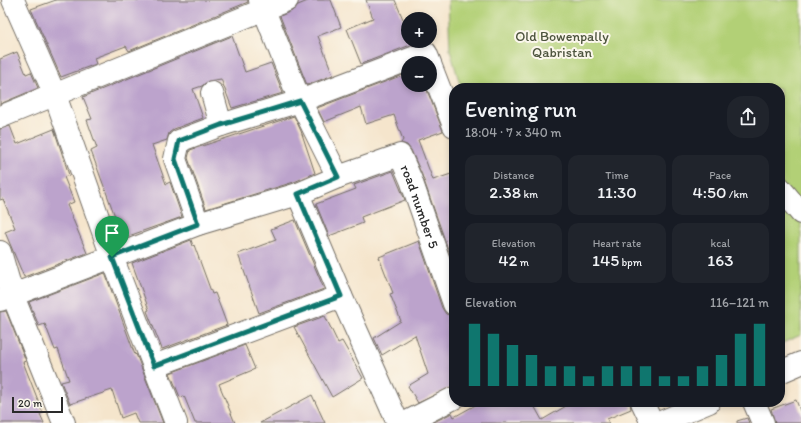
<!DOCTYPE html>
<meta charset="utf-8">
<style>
body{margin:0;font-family:Itim,sans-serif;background:#20242c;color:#f1f3f6;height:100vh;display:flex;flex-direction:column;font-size:15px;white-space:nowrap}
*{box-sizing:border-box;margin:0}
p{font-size:13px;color:#9ea1a6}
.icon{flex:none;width:22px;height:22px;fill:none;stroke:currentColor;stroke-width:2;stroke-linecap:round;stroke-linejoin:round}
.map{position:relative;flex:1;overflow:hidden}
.side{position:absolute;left:449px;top:83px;width:336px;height:324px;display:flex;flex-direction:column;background:#171b24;border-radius:16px;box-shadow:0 2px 6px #0003}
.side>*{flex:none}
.fabs{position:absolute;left:401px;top:12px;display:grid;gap:8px}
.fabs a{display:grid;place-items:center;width:36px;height:36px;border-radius:50%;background:#171b24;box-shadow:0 2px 6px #0003;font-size:20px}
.scale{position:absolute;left:12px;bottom:10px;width:51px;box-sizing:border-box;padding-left:4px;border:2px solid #2b2b2b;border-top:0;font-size:11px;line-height:14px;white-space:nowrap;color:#2b2b2b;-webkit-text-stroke:3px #fbf7ec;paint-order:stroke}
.pin{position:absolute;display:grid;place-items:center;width:34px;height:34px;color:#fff;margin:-41px -17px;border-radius:50% 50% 50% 0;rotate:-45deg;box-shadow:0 0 4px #0007}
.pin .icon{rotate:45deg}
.round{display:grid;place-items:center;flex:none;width:42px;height:42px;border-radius:16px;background:#20242c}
.head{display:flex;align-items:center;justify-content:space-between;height:68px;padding:0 16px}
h1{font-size:22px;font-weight:600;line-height:30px}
.stats{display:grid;grid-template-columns:repeat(3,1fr);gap:6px;height:68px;padding:4px 16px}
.stats div{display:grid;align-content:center;border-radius:10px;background:#20242c;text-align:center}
.stats b{font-size:17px;font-weight:600}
.stats small{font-size:11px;font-weight:400}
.stats p{font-size:11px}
.chart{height:112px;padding:8px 16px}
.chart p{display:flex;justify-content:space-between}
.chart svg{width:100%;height:72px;margin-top:4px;stroke:#0f766e;stroke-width:6}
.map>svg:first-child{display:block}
.green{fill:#b2d076;stroke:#6e7e50}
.building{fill:#bca3cc}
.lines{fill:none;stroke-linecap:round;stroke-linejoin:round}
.minor-casing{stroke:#726c63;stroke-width:24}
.minor{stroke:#fff;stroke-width:22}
.route-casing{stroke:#fff;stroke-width:8}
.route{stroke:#0f766e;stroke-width:5}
.labels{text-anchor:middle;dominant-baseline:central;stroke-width:4;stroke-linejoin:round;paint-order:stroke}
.park-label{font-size:14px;fill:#4d543e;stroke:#fbf7ec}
.street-label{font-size:14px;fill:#2b2b2b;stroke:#fbf7ec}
</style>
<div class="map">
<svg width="801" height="423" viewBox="0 0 801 423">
<rect width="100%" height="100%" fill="#fbf7ec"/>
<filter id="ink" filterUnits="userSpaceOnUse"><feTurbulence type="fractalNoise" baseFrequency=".025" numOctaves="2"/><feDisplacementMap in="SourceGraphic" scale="8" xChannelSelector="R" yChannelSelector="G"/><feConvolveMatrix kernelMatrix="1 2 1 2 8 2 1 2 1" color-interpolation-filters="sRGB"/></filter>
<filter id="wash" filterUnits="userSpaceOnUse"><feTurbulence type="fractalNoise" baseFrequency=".012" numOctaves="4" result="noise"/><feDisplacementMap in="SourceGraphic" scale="16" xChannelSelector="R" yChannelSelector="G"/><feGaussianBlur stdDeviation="0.9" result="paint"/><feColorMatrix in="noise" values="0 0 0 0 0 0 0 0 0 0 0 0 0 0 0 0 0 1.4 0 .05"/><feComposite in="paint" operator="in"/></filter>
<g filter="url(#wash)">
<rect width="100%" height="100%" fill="#f5e5cc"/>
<!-- green -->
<path class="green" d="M448 0H801V335L780 344V88H461L450 50Z"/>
<g id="blocks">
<!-- building -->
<g class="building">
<path d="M56 0H248V2L129 51 126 46 94 58 96 64 61 77 31 9Z"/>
<path d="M310 0H331L341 27 318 36 333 75 307 85 280 16 292 11 298 5Z"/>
<path d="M366 0H395L408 31V41H412L413 44 361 64 347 29 373 18Z"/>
<path d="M232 36 245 72 271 63 283 93 232 108 221 79 208 81 202 86 193 89 203 118 174 129 169 133 167 140 152 145 166 184 170 182 182 217 123 238 91 151 97 148 87 120 92 119 83 97Z"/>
<path d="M17 52 26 74 31 72 38 88 0 104V59Z"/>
<path d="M408 73V85H425L443 131 418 140 433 180 454 173V266L422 175 411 150 407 145 401 143 403 140 394 115 366 124 361 107 324 122 317 108Z"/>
<path d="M294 116 301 131 315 173 294 182 206 209 188 158 190 150Z"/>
<path d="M10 126 17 144 54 129 69 175 64 177 74 202 67 205 87 253 24 277 5 232 15 228 3 199 0 200V129Z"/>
<path d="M393 171 405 200 361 217 363 223 329 236 316 204 356 189 354 185Z"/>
<path d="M295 220 324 289 259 313 238 254 276 240 271 229Z"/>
<path d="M191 240 193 246 194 245 212 294 215 293 227 325 162 349 147 311 149 310 132 263Z"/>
<path d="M419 241 442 308 446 314 454 316V386L418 403 408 386 428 374 415 335 382 355 374 338 401 321 390 294 393 293 379 257Z"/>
<path d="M105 273 135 355 136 354 163 423H138L134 413 121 418 112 390 70 404 61 382 69 380 58 349 55 350 45 324 39 326 29 302Z"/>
<path d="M6 311 26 361 23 362 43 413 40 414 44 423H0V312Z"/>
<path d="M325 316 338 343 342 341 363 378 332 397 294 327Z"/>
<path d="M245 345 255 369 219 384 235 423H195L184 396 180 397 170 373Z"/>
<path d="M312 395 325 423H260Z"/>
<path d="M796 400 801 413V423H775L771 409Z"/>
<path d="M481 402H532L542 420 573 402H630L631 409 607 419 609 423H432L452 413 454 417Z"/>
<path d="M747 418 749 423H737V421Z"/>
</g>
</g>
</g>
<g filter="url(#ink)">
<use href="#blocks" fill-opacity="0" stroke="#726c63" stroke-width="1"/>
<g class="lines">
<defs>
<g id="minor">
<path d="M13 0 55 95 112 257 176 423"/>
<path d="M260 0 300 101 338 177"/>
<path d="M430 64 454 126"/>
<path d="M212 93 221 125"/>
<path d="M0 117 287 0"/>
<path d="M780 188 801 213"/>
<path d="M298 194 341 296 398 423"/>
<path d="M198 224 175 159 179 141 221 125 300 101 426 53 430 63"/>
<path d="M0 252 13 296 64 423"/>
<path id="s1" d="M0 300 198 224 298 194 338 177 400 155 411 180 454 304"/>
<path d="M154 366 341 296"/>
<path d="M780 372 801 363"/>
<path d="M642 402 652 423"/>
<path d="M754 402 763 423"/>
<path d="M405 423 454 398"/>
<path d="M659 423 709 402"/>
</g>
</defs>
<!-- minor casing -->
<use href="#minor" class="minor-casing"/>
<!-- minor -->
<use href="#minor" class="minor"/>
</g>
</g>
<g class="lines" filter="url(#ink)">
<defs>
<path id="route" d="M300 101 338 177 298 194 341 296 154 366 112 257 198 224 175 159 179 141 221 125Z"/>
</defs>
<!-- route casing -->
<use href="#route" class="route-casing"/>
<!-- route -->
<use href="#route" class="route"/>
</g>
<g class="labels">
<!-- park labels -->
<g class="park-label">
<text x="562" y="36">Old Bowenpally<tspan x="562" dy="16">Qabristan</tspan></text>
</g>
<!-- street labels -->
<g class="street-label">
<text stroke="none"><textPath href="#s1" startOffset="481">road number 5</textPath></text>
</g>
</g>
</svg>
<div class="fabs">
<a>+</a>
<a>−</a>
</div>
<div class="scale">20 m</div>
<div class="pin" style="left:112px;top:257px;background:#1e9e55"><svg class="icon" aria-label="arrive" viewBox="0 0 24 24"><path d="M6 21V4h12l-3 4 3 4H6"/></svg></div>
<section class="side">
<div class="head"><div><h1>Evening run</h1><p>18:04 · 7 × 340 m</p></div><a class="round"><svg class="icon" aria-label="share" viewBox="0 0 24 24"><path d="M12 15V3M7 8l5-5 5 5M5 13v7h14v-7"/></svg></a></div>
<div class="stats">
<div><p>Distance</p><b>2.38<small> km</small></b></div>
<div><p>Time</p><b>11:30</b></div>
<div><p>Pace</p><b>4:50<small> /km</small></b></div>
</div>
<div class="stats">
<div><p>Elevation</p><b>42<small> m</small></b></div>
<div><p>Heart rate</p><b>145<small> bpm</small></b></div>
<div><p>kcal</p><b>163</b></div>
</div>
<div class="chart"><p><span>Elevation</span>116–121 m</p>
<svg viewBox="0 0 160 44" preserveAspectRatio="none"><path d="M5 44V6M15 44V12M25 44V19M35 44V25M45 44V32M55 44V32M65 44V38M75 44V32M85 44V32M95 44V32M105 44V38M115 44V38M125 44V32M135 44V25M145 44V12M155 44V6"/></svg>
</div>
</section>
</div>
